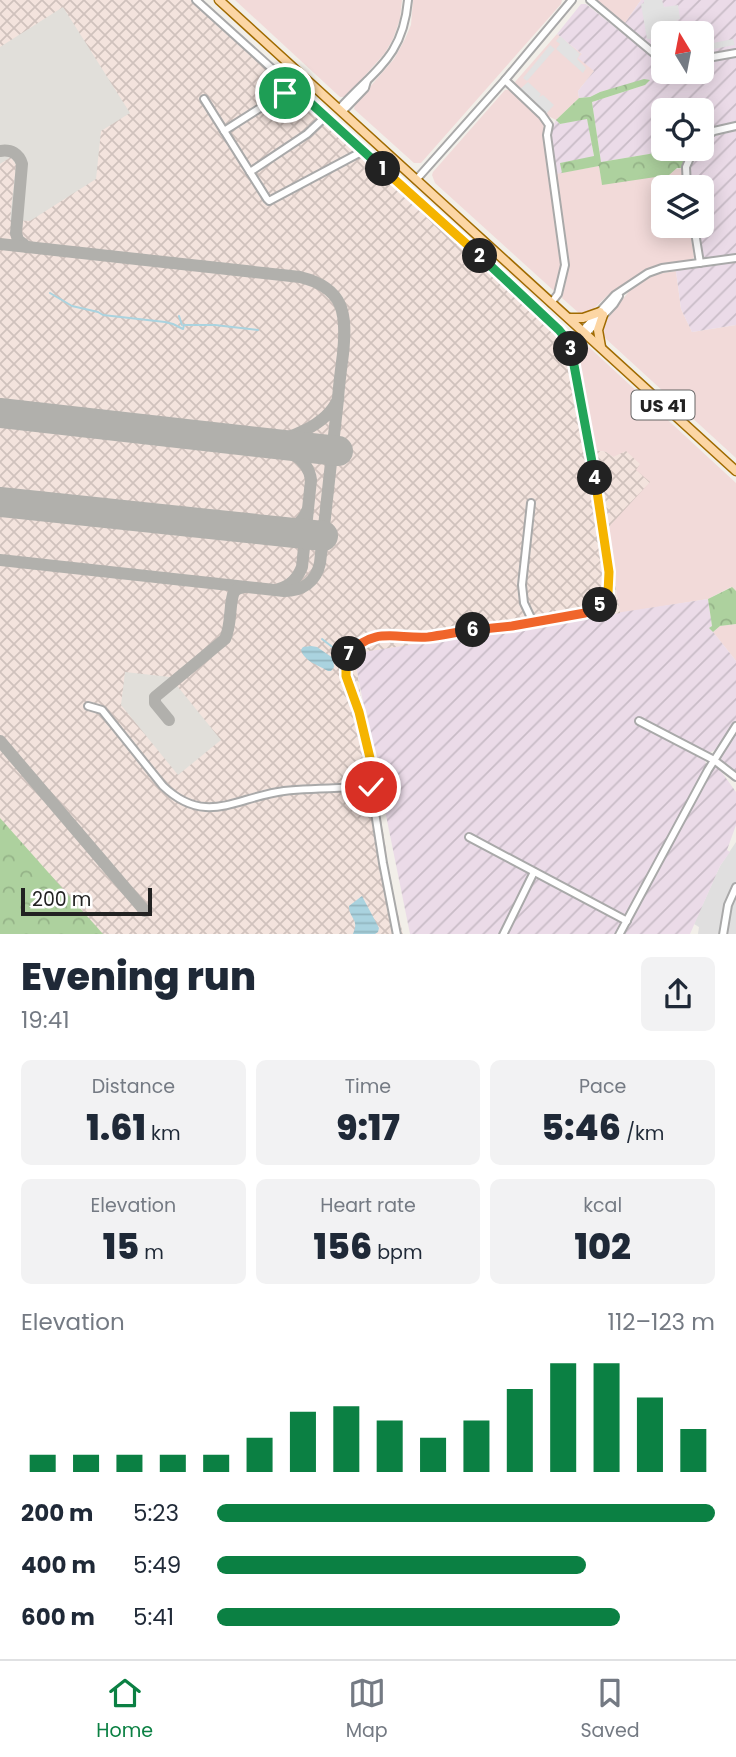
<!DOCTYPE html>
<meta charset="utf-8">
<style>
body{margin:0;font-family:Poppins,sans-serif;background:#f2f2f3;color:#1f2937;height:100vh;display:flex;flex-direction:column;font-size:26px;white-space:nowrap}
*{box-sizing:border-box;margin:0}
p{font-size:23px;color:#747a83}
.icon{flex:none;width:38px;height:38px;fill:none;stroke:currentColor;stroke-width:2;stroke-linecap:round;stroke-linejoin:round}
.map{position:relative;height:934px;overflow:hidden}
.drawer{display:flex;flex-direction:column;background:#fff;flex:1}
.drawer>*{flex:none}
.needle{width:46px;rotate:350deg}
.tools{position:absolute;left:651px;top:21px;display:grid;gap:14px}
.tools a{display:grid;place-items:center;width:63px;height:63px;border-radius:10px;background:#fff;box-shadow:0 4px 18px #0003;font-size:35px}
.scale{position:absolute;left:21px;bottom:18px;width:131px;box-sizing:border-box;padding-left:7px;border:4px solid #222;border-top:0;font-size:19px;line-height:24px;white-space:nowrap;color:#222;-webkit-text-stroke:5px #fff;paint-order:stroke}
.pin{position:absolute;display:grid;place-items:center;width:60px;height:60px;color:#fff;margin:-30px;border:4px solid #fff;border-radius:50%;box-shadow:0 2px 7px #0007}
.km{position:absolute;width:35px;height:35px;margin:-18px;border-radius:50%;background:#222;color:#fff;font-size:19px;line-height:35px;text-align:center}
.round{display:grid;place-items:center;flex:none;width:74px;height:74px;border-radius:10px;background:#f2f2f3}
.overview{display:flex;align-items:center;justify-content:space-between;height:119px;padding:0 21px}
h1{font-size:38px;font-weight:800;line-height:52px}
.figures{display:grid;grid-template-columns:repeat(3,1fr);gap:10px;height:119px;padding:7px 21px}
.figures div{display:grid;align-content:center;border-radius:10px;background:#f2f2f3;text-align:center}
.figures b{font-size:35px;font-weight:800}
.figures small{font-size:19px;font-weight:400}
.figures p{font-size:19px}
.chart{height:196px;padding:14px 21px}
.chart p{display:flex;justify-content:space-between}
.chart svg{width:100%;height:126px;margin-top:7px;stroke:#0b8043;stroke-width:6}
ul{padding:0 21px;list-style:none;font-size:23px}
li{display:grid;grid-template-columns:112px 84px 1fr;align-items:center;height:52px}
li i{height:18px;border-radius:9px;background:#0b8043}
.tab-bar{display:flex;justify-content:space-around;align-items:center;height:98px;border-top:2px solid #e0e1e3;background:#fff;font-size:19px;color:#747a83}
.tab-bar a{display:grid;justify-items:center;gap:4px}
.tab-bar .active{color:#0b8043}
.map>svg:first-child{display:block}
.residential{fill:#e0dfdf}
.commercial{fill:#f2dad9}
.industrial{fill:url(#industrial-furrows)}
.military{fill:url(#military-cross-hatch)}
.airport{fill:#e1dfda}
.forest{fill:url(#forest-crowns)}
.parking{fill:#e2e2e2}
.water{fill:url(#water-rules)}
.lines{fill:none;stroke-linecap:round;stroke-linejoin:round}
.stream{stroke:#aad3df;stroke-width:2}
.taxiway{stroke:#b1b0ac;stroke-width:12}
.runway{stroke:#b1b0ac;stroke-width:30}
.minor-casing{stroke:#a9a9a9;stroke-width:10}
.major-casing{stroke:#a06b00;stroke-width:11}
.minor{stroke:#fff;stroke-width:6}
.major{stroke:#fcd6a4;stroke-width:8}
.split-1-casing{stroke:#fff;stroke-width:14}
.split-2-casing{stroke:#fff;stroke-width:14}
.split-3-casing{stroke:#fff;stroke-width:14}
.split-4-casing{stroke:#fff;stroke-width:14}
.split-5-casing{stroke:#fff;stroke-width:14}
.split-6-casing{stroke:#fff;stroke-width:14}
.split-7-casing{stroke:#fff;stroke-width:14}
.split-8-casing{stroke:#fff;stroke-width:14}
.split-1{stroke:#22a559;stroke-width:9}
.split-2{stroke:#f5b400;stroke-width:9}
.split-3{stroke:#22a559;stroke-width:9}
.split-4{stroke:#22a559;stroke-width:9}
.split-5{stroke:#f5b400;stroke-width:9}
.split-6{stroke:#f0652b;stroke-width:9}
.split-7{stroke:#f0652b;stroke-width:9}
.split-8{stroke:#f5b400;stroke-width:9}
.labels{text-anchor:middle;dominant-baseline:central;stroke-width:5;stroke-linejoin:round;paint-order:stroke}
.shield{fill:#fff;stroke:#646464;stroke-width:2}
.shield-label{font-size:18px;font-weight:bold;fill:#222}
</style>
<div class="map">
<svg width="736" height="935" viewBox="0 0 736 935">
<defs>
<pattern id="industrial-furrows" width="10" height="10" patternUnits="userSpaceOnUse" patternTransform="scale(1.75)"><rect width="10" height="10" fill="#ebdbe8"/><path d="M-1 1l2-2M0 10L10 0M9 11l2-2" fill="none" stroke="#c9bcc7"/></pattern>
<pattern id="military-cross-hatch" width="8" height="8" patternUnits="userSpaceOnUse" patternTransform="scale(1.75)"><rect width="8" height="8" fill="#f3e3dd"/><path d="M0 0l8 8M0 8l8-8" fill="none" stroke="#d0c2bd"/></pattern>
<pattern id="forest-crowns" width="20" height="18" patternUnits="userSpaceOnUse" patternTransform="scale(1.75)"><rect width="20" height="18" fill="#add19e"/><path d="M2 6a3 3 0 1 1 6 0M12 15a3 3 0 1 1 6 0" fill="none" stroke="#95b388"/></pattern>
<pattern id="water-rules" width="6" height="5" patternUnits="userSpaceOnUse" patternTransform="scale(1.75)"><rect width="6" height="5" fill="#aad3df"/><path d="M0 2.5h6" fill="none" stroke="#92b5bf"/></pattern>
</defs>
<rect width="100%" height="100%" fill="#f2efe9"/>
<!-- residential -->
<path class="residential" d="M736 842V934H698L699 927 694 924 720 866Z"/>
<!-- commercial -->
<g class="commercial">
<path d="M235 0H402L400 19 393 39 385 53 346 97H340Z"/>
<path d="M413 0H562L561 4 421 163H414L354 109 355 104 394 59 405 39 411 25Z"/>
<path d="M596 0H641L625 23Z"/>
<path d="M557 34 582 54 594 71 578 91 579 98 556 120 548 116 516 87 515 82Z"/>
<path d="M505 90H509L544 123 543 138 562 269 556 289 553 290 435 183 432 175 433 172Z"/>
<path d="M599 166 602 184 682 168 683 187H663V226H689L694 257 692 260 646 269 608 295 590 312 584 314H580L562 298 568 272V264L554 174Z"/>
<path d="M676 271 681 309 692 332 736 325V458L604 337 602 332V326L630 290 639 283 651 275Z"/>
<path d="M578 337 736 483V591L731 587 708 599 620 613 606 530 613 457 606 452 593 450 574 340Z"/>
<path d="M736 624V661L713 632 720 626Z"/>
</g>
<!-- industrial -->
<g class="industrial">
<path d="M641 0H736V49L702 55V33H663V56L625 23Z"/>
<path d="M581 4H586L663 66V72H702V63L736 57V123L716 126 702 134V110H663V149H688L685 156 673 150 601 162 592 102 645 85 600 92 590 97 579 98 578 91 594 71 578 58 582 54 557 34Z"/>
<path d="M587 118 594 157 561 163 562 173 554 174 550 138 551 131 556 120 560 124Z"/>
<path d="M736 131V325L692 332 681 309 676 271 704 267 698 226H702V187H691L690 175 692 164 696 154 699 149H702V145L715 136Z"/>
<path d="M708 599 712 626 710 628 736 661V721L717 749 709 753 705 761 706 764 718 767 736 792V825L727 850 730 852 720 866 690 934H410L357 672V664L363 651Z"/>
<path d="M736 734V772L722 761 721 757Z"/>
</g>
<!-- military -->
<path class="military" d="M0 0H200L574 340 593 450 606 452 613 457 626 451 640 464 636 470 650 482 606 530 620 613 363 652 357 664V672L387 856 384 859 403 934 0 935Z"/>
<!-- airport -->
<g class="airport">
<path d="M63 7 130 113 101 131 96 179 30 221 10 220 16 165 11 157 0 164V47Z"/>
<path d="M125 672 170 677 221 740 178 775 121 705Z"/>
</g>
<!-- forest -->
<g class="forest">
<path d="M644 79 650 80 645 85 592 102 601 162 673 150 685 156 682 168H677L669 175 602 185 599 166 562 173 560 163 594 156 587 119 560 124 556 120 579 98 590 97 600 92Z"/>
<path d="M732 587 736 591V624L720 626 713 632 709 628 712 626 708 599Z"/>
<path d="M0 818 103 934H0Z"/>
</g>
<!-- parking -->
<g class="parking">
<path d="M644 0H662L664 7 678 5 680 19 676 20 680 21 682 33H663V40L652 42 651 39H647L641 4 644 3Z"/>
<path d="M560 36 580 54 577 59 586 68 583 73 556 49 560 44 556 41Z"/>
<path d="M733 39 735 45 702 51V45L710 43 712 47 713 43Z"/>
<path d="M550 45 555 49 527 81 523 78Z"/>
<path d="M528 82 541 94 539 97 543 95 554 105 546 114 534 104 536 100 533 103 519 90Z"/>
</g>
<!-- water -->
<g class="water">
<path d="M311 646 317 647 333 658 334 667 331 671H328C318 665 304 661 301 650L303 647Z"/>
<path d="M362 896 379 928 378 932 375 934H353C360 919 349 919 349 906Z"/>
</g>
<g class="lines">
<!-- stream -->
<g class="stream">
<path d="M50 293 72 306 98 312 103 315 165 322 173 324 183 329 184 325H215L258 330"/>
<path d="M179 316 182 325"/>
<path d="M322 639 344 656"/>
</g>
<!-- taxiway -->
<g class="taxiway">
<path d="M0 151C11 149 19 154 22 164L16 233 18 240 27 247"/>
<path d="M0 244 300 277C345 288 347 314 343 354 341 369 339 384 338 399"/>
<path d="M264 443C284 449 308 456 311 480L302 567C297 579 291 585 279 589"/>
<path d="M278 531C292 530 302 524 307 511"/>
<path d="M0 560 284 591C302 591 316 582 320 563L338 399C327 425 288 441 262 442"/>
<path d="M169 720 155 703V697L225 639C232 625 229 602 234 592 237 588 240 588 244 587"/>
<path d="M0 741 145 911"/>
</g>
<!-- runway -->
<g class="runway">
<path d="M0 413 338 451"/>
<path d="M0 502 323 536"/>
</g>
<defs>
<g id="minor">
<path d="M196 0 528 300C545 316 566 331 573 354L594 473 609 572C610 583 611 595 602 603 583 621 500 626 471 630 457 632 442 635 428 636 410 638 385 632 369 638 360 642 354 648 348 655L346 676 359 712 370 758 371 787 383 863 397 935"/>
<path d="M590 0 663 61"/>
<path d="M702 59 736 53"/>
<path d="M505 80 542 115 549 125 547 135 565 265 558 294 551 303"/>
<path d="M204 99 267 199 269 201 363 151"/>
<path d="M339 109C374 70 403 58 408 0"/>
<path d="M342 112 365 88 367 81"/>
<path d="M224 131 293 87"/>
<path d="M702 139 714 131 736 126"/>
<path d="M250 172 307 134 325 117"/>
<path d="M416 180 505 80 572 0"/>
<path d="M687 187 686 167 694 149"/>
<path d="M694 226 700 263"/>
<path d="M582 331 615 295 648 273 662 268 736 258"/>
<path d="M586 334 614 304 619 296"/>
<path d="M531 503 522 585 524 603 533 622"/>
<path d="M88 706 102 710 163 786C206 827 236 797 284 791 313 788 342 788 371 787"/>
<path d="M639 721 714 760 736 777"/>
<path d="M469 837 627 921"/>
<path d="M503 935 534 872"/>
<path d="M619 935 708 770 736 726"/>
<path d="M723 935 728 905 736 887"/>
</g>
<g id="major">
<path d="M219 0 736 471"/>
<path d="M569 318H583L600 312"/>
<path d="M601 347 598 330 603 315"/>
</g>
</defs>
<!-- minor casing -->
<use href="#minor" class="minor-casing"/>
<!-- major casing -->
<use href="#major" class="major-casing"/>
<!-- minor -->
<use href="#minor" class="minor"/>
<!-- major -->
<use href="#major" class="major"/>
</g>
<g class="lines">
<defs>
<path id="split-1" d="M285 93 293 87 383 169"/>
<path id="split-2" d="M383 169 480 256"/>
<path id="split-3" d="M480 256 559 330 568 341 571 349"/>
<path id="split-4" d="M571 349 595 478"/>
<path id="split-5" d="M595 478 609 572 608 593 600 605"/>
<path id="split-6" d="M473 630 512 626 585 613 600 605"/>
<path id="split-7" d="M349 654C374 626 396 639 428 637 443 635 458 632 473 630"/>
<path id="split-8" d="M349 654 346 665V676L359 712 370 758 371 787"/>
</defs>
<!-- split-1 casing -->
<use href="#split-1" class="split-1-casing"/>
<!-- split-2 casing -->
<use href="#split-2" class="split-2-casing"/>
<!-- split-3 casing -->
<use href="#split-3" class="split-3-casing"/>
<!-- split-4 casing -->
<use href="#split-4" class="split-4-casing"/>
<!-- split-5 casing -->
<use href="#split-5" class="split-5-casing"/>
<!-- split-6 casing -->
<use href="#split-6" class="split-6-casing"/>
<!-- split-7 casing -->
<use href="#split-7" class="split-7-casing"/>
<!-- split-8 casing -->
<use href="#split-8" class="split-8-casing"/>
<!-- split-1 -->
<use href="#split-1" class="split-1"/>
<!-- split-2 -->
<use href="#split-2" class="split-2"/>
<!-- split-3 -->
<use href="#split-3" class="split-3"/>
<!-- split-4 -->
<use href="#split-4" class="split-4"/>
<!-- split-5 -->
<use href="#split-5" class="split-5"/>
<!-- split-6 -->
<use href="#split-6" class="split-6"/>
<!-- split-7 -->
<use href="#split-7" class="split-7"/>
<!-- split-8 -->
<use href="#split-8" class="split-8"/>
</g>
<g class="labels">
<!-- shield labels -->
<rect class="shield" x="631.5" y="390.5" width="63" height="29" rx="5"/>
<g class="shield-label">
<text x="663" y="405">US 41</text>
</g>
</g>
</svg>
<div class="tools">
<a><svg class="needle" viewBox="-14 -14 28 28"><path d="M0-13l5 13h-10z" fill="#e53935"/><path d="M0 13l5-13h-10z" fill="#747a83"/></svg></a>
<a><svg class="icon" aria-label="locate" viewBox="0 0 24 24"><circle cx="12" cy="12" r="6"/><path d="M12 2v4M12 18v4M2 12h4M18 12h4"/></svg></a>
<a><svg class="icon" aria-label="layers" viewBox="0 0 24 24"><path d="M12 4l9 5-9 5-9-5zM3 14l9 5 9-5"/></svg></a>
</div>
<div class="scale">200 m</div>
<div class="pin" style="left:285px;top:93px;background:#1e9e55"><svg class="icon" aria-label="arrive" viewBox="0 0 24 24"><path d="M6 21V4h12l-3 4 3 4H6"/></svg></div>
<div class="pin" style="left:371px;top:787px;background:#d93025"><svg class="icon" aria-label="check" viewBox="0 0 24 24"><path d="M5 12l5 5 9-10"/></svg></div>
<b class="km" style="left:383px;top:169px">1</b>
<b class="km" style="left:480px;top:256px">2</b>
<b class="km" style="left:571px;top:349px">3</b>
<b class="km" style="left:595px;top:478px">4</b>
<b class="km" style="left:600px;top:605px">5</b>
<b class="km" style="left:473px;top:630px">6</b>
<b class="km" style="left:349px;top:654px">7</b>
</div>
<section class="drawer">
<div class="overview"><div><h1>Evening run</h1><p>19:41</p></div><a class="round"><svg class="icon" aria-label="share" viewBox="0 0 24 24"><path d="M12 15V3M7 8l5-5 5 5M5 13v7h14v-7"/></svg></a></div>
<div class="figures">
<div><p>Distance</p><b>1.61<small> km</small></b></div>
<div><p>Time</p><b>9:17</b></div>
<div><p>Pace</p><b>5:46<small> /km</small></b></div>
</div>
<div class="figures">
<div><p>Elevation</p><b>15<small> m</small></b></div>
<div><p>Heart rate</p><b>156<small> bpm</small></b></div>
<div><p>kcal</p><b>102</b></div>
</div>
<div class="chart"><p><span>Elevation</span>112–123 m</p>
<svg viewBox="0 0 160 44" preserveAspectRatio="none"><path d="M5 44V38M15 44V38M25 44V38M35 44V38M45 44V38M55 44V32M65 44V23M75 44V21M85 44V26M95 44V32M105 44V26M115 44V15M125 44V6M135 44V6M145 44V18M155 44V29"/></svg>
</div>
<ul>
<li><b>200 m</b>5:23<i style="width:100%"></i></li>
<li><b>400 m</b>5:49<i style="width:74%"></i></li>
<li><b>600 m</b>5:41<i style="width:81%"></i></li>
</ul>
</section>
<nav class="tab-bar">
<a class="active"><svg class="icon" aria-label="home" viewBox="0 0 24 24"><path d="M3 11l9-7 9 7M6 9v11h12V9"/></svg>Home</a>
<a><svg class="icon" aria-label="map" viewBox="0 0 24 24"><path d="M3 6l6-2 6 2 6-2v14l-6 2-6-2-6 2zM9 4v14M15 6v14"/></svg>Map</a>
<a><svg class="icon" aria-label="saved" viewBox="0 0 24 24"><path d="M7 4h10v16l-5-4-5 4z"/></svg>Saved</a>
</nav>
